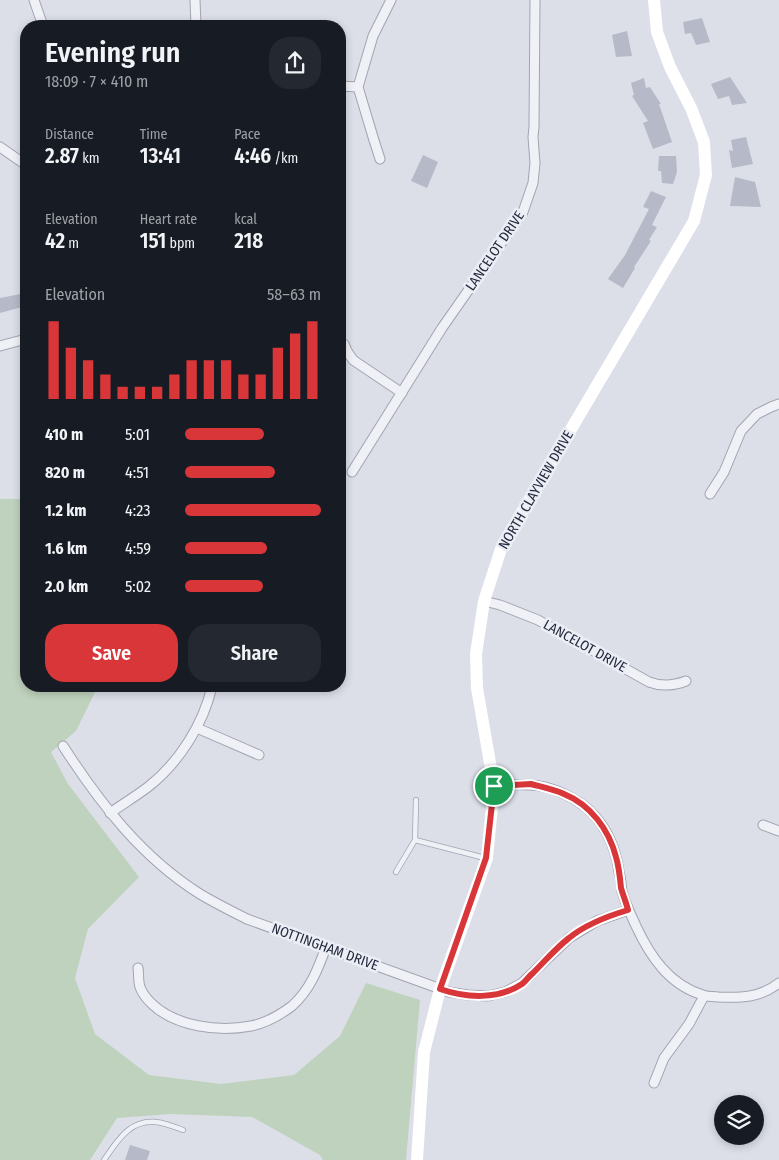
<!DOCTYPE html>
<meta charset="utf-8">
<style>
body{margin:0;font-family:"Fira Sans Condensed",sans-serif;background:#242831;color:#f1f3f6;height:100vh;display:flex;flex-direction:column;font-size:19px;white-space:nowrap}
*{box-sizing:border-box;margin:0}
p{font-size:16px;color:#9ea1a6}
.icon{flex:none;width:28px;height:28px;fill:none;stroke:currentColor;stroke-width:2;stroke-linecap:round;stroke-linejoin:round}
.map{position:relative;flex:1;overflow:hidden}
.panel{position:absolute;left:20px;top:20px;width:326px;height:672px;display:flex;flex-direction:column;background:#171b24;border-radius:20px;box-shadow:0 2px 8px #0003}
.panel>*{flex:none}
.tools{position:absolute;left:714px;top:1095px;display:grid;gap:10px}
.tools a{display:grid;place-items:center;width:50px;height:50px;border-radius:50%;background:#171b24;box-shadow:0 2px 8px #0003;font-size:25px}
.pin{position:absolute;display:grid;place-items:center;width:42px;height:42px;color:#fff;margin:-21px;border:2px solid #fff;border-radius:50%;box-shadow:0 1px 5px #0007}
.round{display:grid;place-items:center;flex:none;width:52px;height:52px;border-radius:20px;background:#242831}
.head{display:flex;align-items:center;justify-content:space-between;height:85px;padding:0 25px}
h1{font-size:28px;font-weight:600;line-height:38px}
.figures{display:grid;grid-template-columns:repeat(3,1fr);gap:8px;height:85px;padding:5px 25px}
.figures div{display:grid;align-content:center}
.figures b{font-size:21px;font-weight:600}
.figures small{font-size:14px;font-weight:400}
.figures p{font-size:14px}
.chart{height:140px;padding:10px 25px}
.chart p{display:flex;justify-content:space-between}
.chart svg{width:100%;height:90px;margin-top:5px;stroke:#d83639;stroke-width:6}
.action{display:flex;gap:10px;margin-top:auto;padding:10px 25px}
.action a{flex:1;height:58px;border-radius:20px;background:#d83639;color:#fff;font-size:20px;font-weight:600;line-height:58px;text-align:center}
.action a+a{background:#242831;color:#f1f3f6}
ul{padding:0 25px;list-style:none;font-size:16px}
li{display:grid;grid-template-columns:80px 60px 1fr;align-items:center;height:38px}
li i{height:12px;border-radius:6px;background:#d83639}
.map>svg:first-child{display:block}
.green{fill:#bfd2bd}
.building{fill:#b6bac8}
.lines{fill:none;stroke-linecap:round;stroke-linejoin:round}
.lane-casing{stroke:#a1a5b2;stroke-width:6}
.street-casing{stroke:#a1a5b2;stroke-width:11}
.lane{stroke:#eff1f6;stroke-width:4.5}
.street{stroke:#eff1f6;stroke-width:9}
.secondary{stroke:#fff;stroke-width:12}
.route-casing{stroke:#fff;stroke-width:10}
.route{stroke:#d83639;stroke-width:6}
.labels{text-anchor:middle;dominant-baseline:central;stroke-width:5;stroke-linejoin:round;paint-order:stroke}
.street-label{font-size:14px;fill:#252b3f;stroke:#eceef5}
</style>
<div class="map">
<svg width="779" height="1160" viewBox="0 0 779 1160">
<rect width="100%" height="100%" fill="#dcdfe8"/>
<!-- green -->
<path class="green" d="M0 499H26V686H98L76 731 51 752 68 784 139 877 88 929 75 978 95 1034 149 1075 221 1084 294 1075 340 1036 366 983 420 1000 406 1160H323L320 1155 252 1117 170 1114 117 1118 90 1160H0Z"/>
<!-- building -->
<g class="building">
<path d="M702 18 710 42 696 45 691 33 685 34 683 22Z"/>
<path d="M627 31 632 56 616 57 612 35Z"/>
<path d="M730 77 747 103 732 105 729 96 718 99 711 84Z"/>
<path d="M644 78 646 88 650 87 661 104H659L672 142 653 149 643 123 648 121 632 96 634 95 631 83Z"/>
<path d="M746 137 753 164 732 168 729 150 733 151 731 140Z"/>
<path d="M423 155 438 162 427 188 411 181Z"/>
<path d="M659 156H676L677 172 673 184 662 183 661 171H658Z"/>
<path d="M735 177 755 182 761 207 730 206Z"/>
<path d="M651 191 666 197 652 225 657 227 649 240 651 241 634 267 635 268 623 288 608 279 625 255 649 209 643 207Z"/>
<path d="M26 293V306L0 313V298Z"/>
<path d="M130 1145 150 1151 147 1160H125Z"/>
</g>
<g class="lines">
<defs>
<g id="lane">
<path d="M415 840 485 858"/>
<path d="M396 872 415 840 416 800"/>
<path d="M104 1160C118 1140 129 1120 156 1122 165 1123 175 1127 183 1130"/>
</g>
<g id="street">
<path d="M34 0 43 26"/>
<path d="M195 0 196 26"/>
<path d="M340 86 358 87"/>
<path d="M0 147 26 165"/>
<path d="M380 159 373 137 358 87 373 36 391 0"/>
<path d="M25 163 26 149"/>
<path d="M344 344 347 351 353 360 402 393"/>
<path d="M0 346 26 339"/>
<path d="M352 472 442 328 523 212 533 183 535 163 533 137 534 127 535 0"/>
<path d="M710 494 724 472 741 431 757 414 771 407 779 404"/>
<path d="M484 601 500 605 538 620 649 682C662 687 673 686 686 681"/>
<path d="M197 728 259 755"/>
<path d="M63 746C100 803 141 857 200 894 215 903 231 911 247 919L449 992 468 995 488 996 505 992 522 983 569 938 597 921 628 910"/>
<path d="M494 786C506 785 517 784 529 785 550 785 578 798 593 814 608 830 616 850 619 872 621 878 621 885 622 891 625 903 631 915 636 926 650 956 669 985 703 995 707 997 713 996 718 997 740 998 760 998 779 983"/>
<path d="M110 813C123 804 136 796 148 787 179 763 204 723 212 686"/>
<path d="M763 825 779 831"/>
<path d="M138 968C139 974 138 981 140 987 142 993 147 999 151 1003 175 1027 219 1032 251 1026 266 1023 280 1015 292 1006 310 990 318 969 326 947"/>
<path d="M654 1083 664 1058 689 1024 704 996"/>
</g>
</defs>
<!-- lane casing -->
<use href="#lane" class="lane-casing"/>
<!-- street casing -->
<use href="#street" class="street-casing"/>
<!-- lane -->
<use href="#lane" class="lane"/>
<!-- street -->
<use href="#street" class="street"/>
<!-- secondary -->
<path class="secondary" d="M417 1160 424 1052 440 989 487 858 494 786 477 688 476 654 484 601 502 546 694 221 706 175 704 142 691 108 670 67 657 32 654 0"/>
</g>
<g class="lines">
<defs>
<path id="route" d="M531 784C542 787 553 789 564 794 591 805 609 830 616 857 619 867 620 877 621 888 623 895 626 902 628 910 608 916 586 924 569 938 556 948 545 961 533 973 529 976 526 981 522 984 498 1000 466 998 440 989L486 858 494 786Z"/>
</defs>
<!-- route casing -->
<use href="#route" class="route-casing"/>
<!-- route -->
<use href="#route" class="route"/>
</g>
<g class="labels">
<!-- street labels -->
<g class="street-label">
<text transform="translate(495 251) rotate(-56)">LANCELOT DRIVE</text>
<text transform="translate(536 490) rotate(-60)">NORTH CLAYVIEW DRIVE</text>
<text transform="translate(585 646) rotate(29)">LANCELOT DRIVE</text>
<text transform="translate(325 947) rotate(20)">NOTTINGHAM DRIVE</text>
</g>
</g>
</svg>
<div class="tools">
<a><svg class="icon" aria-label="layers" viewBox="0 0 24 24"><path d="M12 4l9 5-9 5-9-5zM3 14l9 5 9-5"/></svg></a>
</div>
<div class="pin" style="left:494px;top:786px;background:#1e9e55"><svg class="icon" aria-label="arrive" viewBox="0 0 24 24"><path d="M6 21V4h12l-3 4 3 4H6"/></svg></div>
<section class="panel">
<div class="head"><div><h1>Evening run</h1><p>18:09 · 7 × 410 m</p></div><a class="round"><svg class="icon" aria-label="share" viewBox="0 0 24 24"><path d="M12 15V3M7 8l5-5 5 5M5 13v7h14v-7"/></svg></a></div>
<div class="figures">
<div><p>Distance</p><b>2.87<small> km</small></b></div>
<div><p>Time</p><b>13:41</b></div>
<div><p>Pace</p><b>4:46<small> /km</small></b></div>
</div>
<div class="figures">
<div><p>Elevation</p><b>42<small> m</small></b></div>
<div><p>Heart rate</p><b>151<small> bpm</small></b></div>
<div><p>kcal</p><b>218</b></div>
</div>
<div class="chart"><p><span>Elevation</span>58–63 m</p>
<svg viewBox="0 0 160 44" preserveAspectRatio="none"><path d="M5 44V6M15 44V19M25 44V25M35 44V32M45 44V38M55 44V38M65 44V38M75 44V32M85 44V25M95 44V25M105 44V25M115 44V32M125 44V32M135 44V19M145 44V12M155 44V6"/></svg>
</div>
<ul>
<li><b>410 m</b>5:01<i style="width:58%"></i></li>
<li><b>820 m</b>4:51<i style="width:66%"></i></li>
<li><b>1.2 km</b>4:23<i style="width:100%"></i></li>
<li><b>1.6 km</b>4:59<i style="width:60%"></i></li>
<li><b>2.0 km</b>5:02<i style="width:57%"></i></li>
</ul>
<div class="action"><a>Save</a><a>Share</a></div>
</section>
</div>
